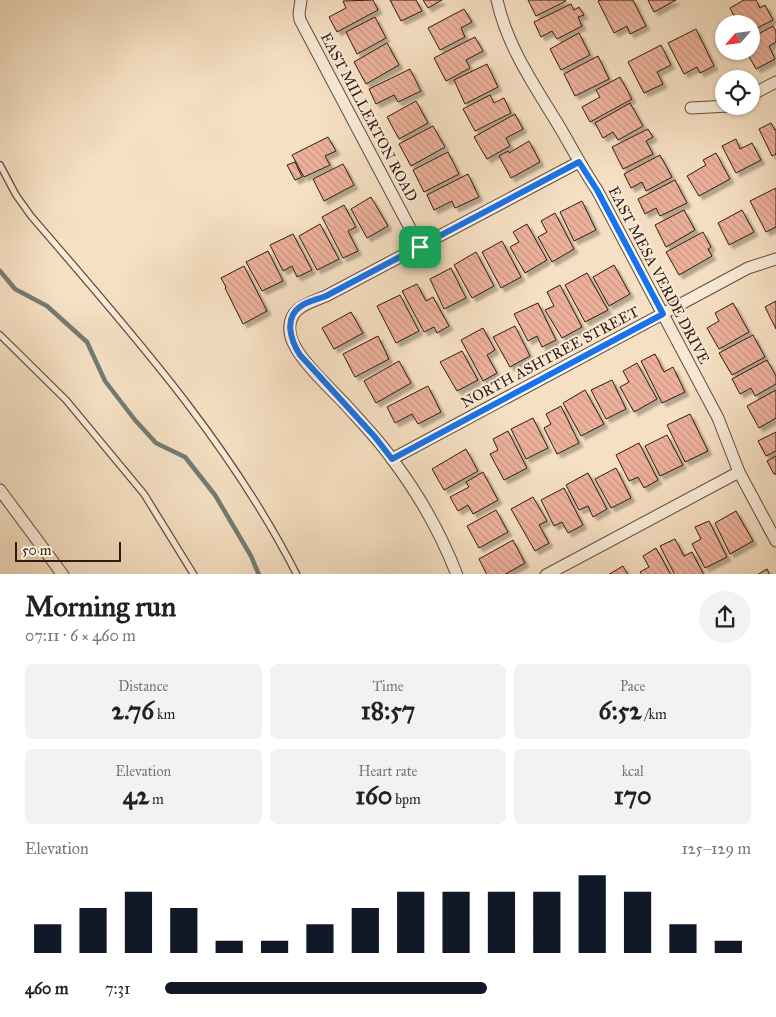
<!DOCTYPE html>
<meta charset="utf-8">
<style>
body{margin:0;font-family:"IM FELL Great Primer",serif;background:#f2f2f2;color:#222;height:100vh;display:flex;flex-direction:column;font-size:19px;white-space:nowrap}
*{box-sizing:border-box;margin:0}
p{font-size:16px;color:#767676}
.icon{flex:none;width:28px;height:28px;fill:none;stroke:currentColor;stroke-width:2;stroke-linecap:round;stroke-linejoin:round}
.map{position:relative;height:574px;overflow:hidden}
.drawer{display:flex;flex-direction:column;background:#fff;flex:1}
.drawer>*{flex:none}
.needle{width:32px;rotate:242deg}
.tools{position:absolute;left:715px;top:15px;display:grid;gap:10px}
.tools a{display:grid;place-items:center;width:45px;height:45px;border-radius:50%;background:#fff;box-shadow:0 1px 4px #0004;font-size:25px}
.scale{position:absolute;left:15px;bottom:12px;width:106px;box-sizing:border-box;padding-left:5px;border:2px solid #311a10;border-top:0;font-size:14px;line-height:18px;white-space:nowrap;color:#311a10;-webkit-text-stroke:4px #f9ebd8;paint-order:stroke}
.pin{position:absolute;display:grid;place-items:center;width:42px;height:42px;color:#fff;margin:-21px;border-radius:10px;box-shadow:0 2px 8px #0006}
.round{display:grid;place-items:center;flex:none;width:52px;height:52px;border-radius:26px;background:#f2f2f2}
.head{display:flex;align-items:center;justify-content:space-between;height:85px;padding:0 25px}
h1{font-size:28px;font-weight:700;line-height:38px}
.metrics{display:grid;grid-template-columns:repeat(3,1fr);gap:8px;height:85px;padding:5px 25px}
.metrics div{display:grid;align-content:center;border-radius:8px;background:#f2f2f2;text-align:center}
.metrics b{font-size:25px;font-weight:700}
.metrics small{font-size:14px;font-weight:400}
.metrics p{font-size:14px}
.chart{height:140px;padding:10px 25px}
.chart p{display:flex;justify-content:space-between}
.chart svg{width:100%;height:90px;margin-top:5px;stroke:#111827;stroke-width:6}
ul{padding:0 25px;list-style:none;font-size:16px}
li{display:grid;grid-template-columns:80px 60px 1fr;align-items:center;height:38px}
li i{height:12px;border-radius:6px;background:#111827}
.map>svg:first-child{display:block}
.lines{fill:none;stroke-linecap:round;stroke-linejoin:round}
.stream{stroke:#727c73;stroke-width:4.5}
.building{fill:url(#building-back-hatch);stroke:#311a10;filter:url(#shadow)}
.service-casing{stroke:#624c3d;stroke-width:8}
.minor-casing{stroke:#624c3d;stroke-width:13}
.service{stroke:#f9ebd8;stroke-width:5.5}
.minor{stroke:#f9ebd8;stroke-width:11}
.route-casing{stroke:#fff;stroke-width:10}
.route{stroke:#1a73e8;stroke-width:6}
.labels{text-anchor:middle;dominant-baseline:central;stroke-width:4;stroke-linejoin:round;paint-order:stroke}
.street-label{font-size:15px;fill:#311a10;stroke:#f9ebd8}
</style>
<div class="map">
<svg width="776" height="575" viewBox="0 0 776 575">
<defs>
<pattern id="building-back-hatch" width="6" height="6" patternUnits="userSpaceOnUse" patternTransform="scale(1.25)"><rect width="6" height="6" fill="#edb19b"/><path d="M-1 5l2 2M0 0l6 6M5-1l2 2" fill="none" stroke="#cc9884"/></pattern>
<filter id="shadow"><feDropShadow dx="4" dy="4" stdDeviation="1" flood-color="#0004"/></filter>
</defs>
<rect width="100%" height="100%" fill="#f6e0c3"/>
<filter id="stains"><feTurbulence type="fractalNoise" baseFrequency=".004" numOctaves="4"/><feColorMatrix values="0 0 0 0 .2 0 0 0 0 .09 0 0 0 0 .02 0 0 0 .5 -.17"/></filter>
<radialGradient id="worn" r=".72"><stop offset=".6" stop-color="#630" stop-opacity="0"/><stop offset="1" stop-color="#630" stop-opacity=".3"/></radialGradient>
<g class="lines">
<!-- stream -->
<path class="stream" d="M0 271 15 289 47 306 87 342 105 381 135 420 156 443 185 457 215 495 251 556 259 575"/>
</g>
<!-- building -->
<g class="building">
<path d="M373 0 378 10 337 32 329 17 346 8 343 1Z"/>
<path d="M390 0H416L422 11 401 21Z"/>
<path d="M423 0H442L428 8Z"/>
<path d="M528 0H565L566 1 536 16Z"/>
<path d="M601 0H633L646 26 630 34 627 26 614 33 598 1Z"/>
<path d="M648 0H676L654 12Z"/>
<path d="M744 0H756L760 8 765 5 773 20 751 31V24H738L730 8Z"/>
<path d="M571 4 574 10 579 7 584 15 578 17 582 26 557 39 552 31 541 37 534 22Z"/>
<path d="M464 9 472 22 461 28 465 37 440 50 428 28Z"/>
<path d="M375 17 386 38 357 54 346 32Z"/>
<path d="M773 26 776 31V42L769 46 775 59 756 69 746 51H751V38Z"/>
<path d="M696 29 714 66 700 73 697 67 684 74 668 43Z"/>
<path d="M579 33 590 55 561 70 550 49Z"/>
<path d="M475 37 483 51 466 60 470 68 446 81 434 58Z"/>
<path d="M387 43 399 65 366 84 354 62Z"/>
<path d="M661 45 671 65 657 72 663 84 644 93 628 62Z"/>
<path d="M598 56 609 79 575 96 564 74Z"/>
<path d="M487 64 498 87 465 104 454 80Z"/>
<path d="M410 69 421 91 398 102 394 95 376 104 369 89Z"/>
<path d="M620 77 632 99 590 122 582 107 600 97 596 90Z"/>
<path d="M490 95 494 103 504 98 511 113 475 131 463 109Z"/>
<path d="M416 101 428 123 399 139 387 117Z"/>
<path d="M630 103 643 126 618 140 613 132 603 138 595 123Z"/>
<path d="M515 114 523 129 506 138 510 146 487 159 474 137Z"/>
<path d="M771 123 775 130 776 129V154L772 156 759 129Z"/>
<path d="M433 126 445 147 411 166 399 144Z"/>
<path d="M648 129 653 137 646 141 653 154 623 169 612 147Z"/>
<path d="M328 137 336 151 325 156 330 165 304 177 292 155Z"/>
<path d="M736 139 740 149 752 143 761 160 736 173 722 146Z"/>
<path d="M529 141 540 162 511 178 499 156 508 151 509 153Z"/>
<path d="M448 152 459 174 424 192 413 170Z"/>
<path d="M716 153 730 179 699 196 687 176 706 165 703 160Z"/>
<path d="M660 155 672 177 646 191 642 182 631 188 624 174Z"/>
<path d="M295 162 302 177 295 180 287 165Z"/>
<path d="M343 164 354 185 324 201 313 179Z"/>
<path d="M468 174 479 197 455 208 452 201 434 210 427 195Z"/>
<path d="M675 180 687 203 660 216 656 208 645 214 638 199Z"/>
<path d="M776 188V227L766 232 750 201Z"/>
<path d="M371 197 388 226 367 238 351 209Z"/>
<path d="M582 201 596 230 574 241 560 212Z"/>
<path d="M344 205 356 227 348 231 358 251 343 258 322 217Z"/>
<path d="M684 210 695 230 666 247 655 225Z"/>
<path d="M742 210 754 232 729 245 718 223Z"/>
<path d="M555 213 574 249 552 262 538 237 547 232 541 221Z"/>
<path d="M320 224 339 259 317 270 299 236Z"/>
<path d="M527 224 547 260 525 273 510 247 519 242 513 232Z"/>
<path d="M703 232 711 247 708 249 712 256 679 275 666 252Z"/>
<path d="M293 234 312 270 297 277 292 266 283 271 270 245Z"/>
<path d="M502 241 521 277 501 288 482 252Z"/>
<path d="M268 251 283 281 262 291 246 262Z"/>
<path d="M476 252 494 286 472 298 454 265Z"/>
<path d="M614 265 630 294 609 306 593 277Z"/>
<path d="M244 266 267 311 243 324 225 288 226 287 221 278Z"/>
<path d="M451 268 466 298 444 309 430 279Z"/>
<path d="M587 273 608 310 585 322 565 285Z"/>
<path d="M417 284 426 301 433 297 449 326 437 333 434 327 424 332 402 291Z"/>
<path d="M560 285 582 327 562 338 545 310 554 306 547 292Z"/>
<path d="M400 295 419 331 396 343 377 306Z"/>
<path d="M776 301V329L765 307Z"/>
<path d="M538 303 556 340 542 347 537 336 528 341 514 314Z"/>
<path d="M733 303 749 332 719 349 707 328 719 321 715 313Z"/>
<path d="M351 312 363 333 334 349 322 328Z"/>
<path d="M515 326 530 356 510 367 493 337Z"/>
<path d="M483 328 495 350 487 355 497 373 483 381 461 340Z"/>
<path d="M753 335 765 357 732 375 719 353Z"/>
<path d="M378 336 389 359 355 377 343 354Z"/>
<path d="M462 351 478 380 457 391 440 362Z"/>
<path d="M655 354 664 372 673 367 685 392 662 403 641 361Z"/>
<path d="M767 360 776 376V384L755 396 751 388 740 394 732 379Z"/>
<path d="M399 361 411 383 376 403 364 381Z"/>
<path d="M637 363 657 399 634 412 620 387 629 382 623 371Z"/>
<path d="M612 380 626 409 606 419 591 390Z"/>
<path d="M428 386 441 412 418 424 412 414 395 423 387 407Z"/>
<path d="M585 390 604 424 581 436 563 403Z"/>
<path d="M776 390V418L759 428 747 406Z"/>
<path d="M561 406 579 443 557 454 544 428 551 424 546 414Z"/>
<path d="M690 414 708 451 685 462 667 425Z"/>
<path d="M533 418 548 448 526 459 511 429Z"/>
<path d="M508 431 527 468 504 480 490 454 498 450 493 439Z"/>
<path d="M776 432V451L766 456 758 441Z"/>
<path d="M667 435 683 465 660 476 645 446Z"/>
<path d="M639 443 658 480 644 488 638 477 629 481 616 455Z"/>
<path d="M466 449 478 471 444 490 432 469Z"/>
<path d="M776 456V474H774L767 461Z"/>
<path d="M616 468 631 498 611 508 595 479Z"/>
<path d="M483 472 498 500 473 514 468 505 458 511 450 497 469 487 466 482Z"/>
<path d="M588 473 607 509 593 517 588 506 579 510 566 485Z"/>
<path d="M564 488 583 525 568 533 562 522 554 526 541 500Z"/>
<path d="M533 497 547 521 539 525 549 543 535 551 511 509Z"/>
<path d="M496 510 508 532 479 548 467 526Z"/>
<path d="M736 511 753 541 730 554 715 523Z"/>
<path d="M709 521 727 557 705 568 692 544 701 539 695 527Z"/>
<path d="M675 539 684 556 692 552 704 575H675L660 546Z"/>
<path d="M513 540 525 563 504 575H487L479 559Z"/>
<path d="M656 548 671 575H642L640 572 649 567 643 556Z"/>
<path d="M623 566 628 575H608Z"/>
<path d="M767 569 770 575H757Z"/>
</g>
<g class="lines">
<defs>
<g id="service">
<path d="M0 165 16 195 31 216C128 329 229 441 297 575"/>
<path d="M0 335 66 400 144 494 194 575"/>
</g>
<g id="minor">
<path d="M301 0 299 14 300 20 420 247"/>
<path d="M497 0C507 45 532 82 556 121 570 144 582 168 597 190L718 418 739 472 776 541"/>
<path d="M751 95 776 82"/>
<path d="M691 108 729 106"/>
<path d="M392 459 748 268 776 259"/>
<path d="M0 490 63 575"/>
<path d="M457 575C440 531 420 496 392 459 378 439 361 422 345 404 329 387 292 354 290 332 287 308 309 303 326 296L579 162"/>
<path d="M546 575 739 472"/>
</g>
</defs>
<!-- service casing -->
<use href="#service" class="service-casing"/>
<!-- minor casing -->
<use href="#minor" class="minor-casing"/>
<!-- service -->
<use href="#service" class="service"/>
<!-- minor -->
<use href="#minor" class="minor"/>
</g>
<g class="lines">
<defs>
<path id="route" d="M579 162 597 190 663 314 392 459 375 437 300 355C291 341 283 318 301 306 308 301 319 299 326 296Z"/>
</defs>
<!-- route casing -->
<use href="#route" class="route-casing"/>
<!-- route -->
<use href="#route" class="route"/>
</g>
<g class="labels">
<!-- street labels -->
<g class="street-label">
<text transform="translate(369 117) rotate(62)">EAST MILLERTON ROAD</text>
<text transform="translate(659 275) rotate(62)">EAST MESA VERDE DRIVE</text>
<text transform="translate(550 357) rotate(-28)">NORTH ASHTREE STREET</text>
</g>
</g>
<rect width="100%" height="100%" filter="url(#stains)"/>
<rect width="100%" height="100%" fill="url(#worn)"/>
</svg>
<div class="tools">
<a><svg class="needle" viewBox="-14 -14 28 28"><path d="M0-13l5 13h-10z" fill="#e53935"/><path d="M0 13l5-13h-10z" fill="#767676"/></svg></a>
<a><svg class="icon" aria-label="locate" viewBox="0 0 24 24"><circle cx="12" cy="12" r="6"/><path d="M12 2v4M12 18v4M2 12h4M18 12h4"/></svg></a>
</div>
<div class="scale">50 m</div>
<div class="pin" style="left:420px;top:247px;background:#1e9e55"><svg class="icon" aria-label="arrive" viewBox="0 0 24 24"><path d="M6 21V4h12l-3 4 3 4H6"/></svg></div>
</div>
<section class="drawer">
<div class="head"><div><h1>Morning run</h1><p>07:11 · 6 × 460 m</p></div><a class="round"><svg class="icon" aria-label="share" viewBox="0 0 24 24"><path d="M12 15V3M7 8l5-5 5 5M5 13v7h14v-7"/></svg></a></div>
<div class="metrics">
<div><p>Distance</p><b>2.76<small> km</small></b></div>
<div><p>Time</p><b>18:57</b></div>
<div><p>Pace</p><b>6:52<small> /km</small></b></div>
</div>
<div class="metrics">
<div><p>Elevation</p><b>42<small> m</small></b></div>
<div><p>Heart rate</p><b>160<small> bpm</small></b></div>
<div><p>kcal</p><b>170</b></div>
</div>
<div class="chart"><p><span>Elevation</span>125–129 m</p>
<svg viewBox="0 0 160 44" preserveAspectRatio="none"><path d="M5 44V30M15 44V22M25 44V14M35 44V22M45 44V38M55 44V38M65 44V30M75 44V22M85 44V14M95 44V14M105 44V14M115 44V14M125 44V6M135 44V14M145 44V30M155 44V38"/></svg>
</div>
<ul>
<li><b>460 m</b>7:31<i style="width:55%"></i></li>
</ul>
</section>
